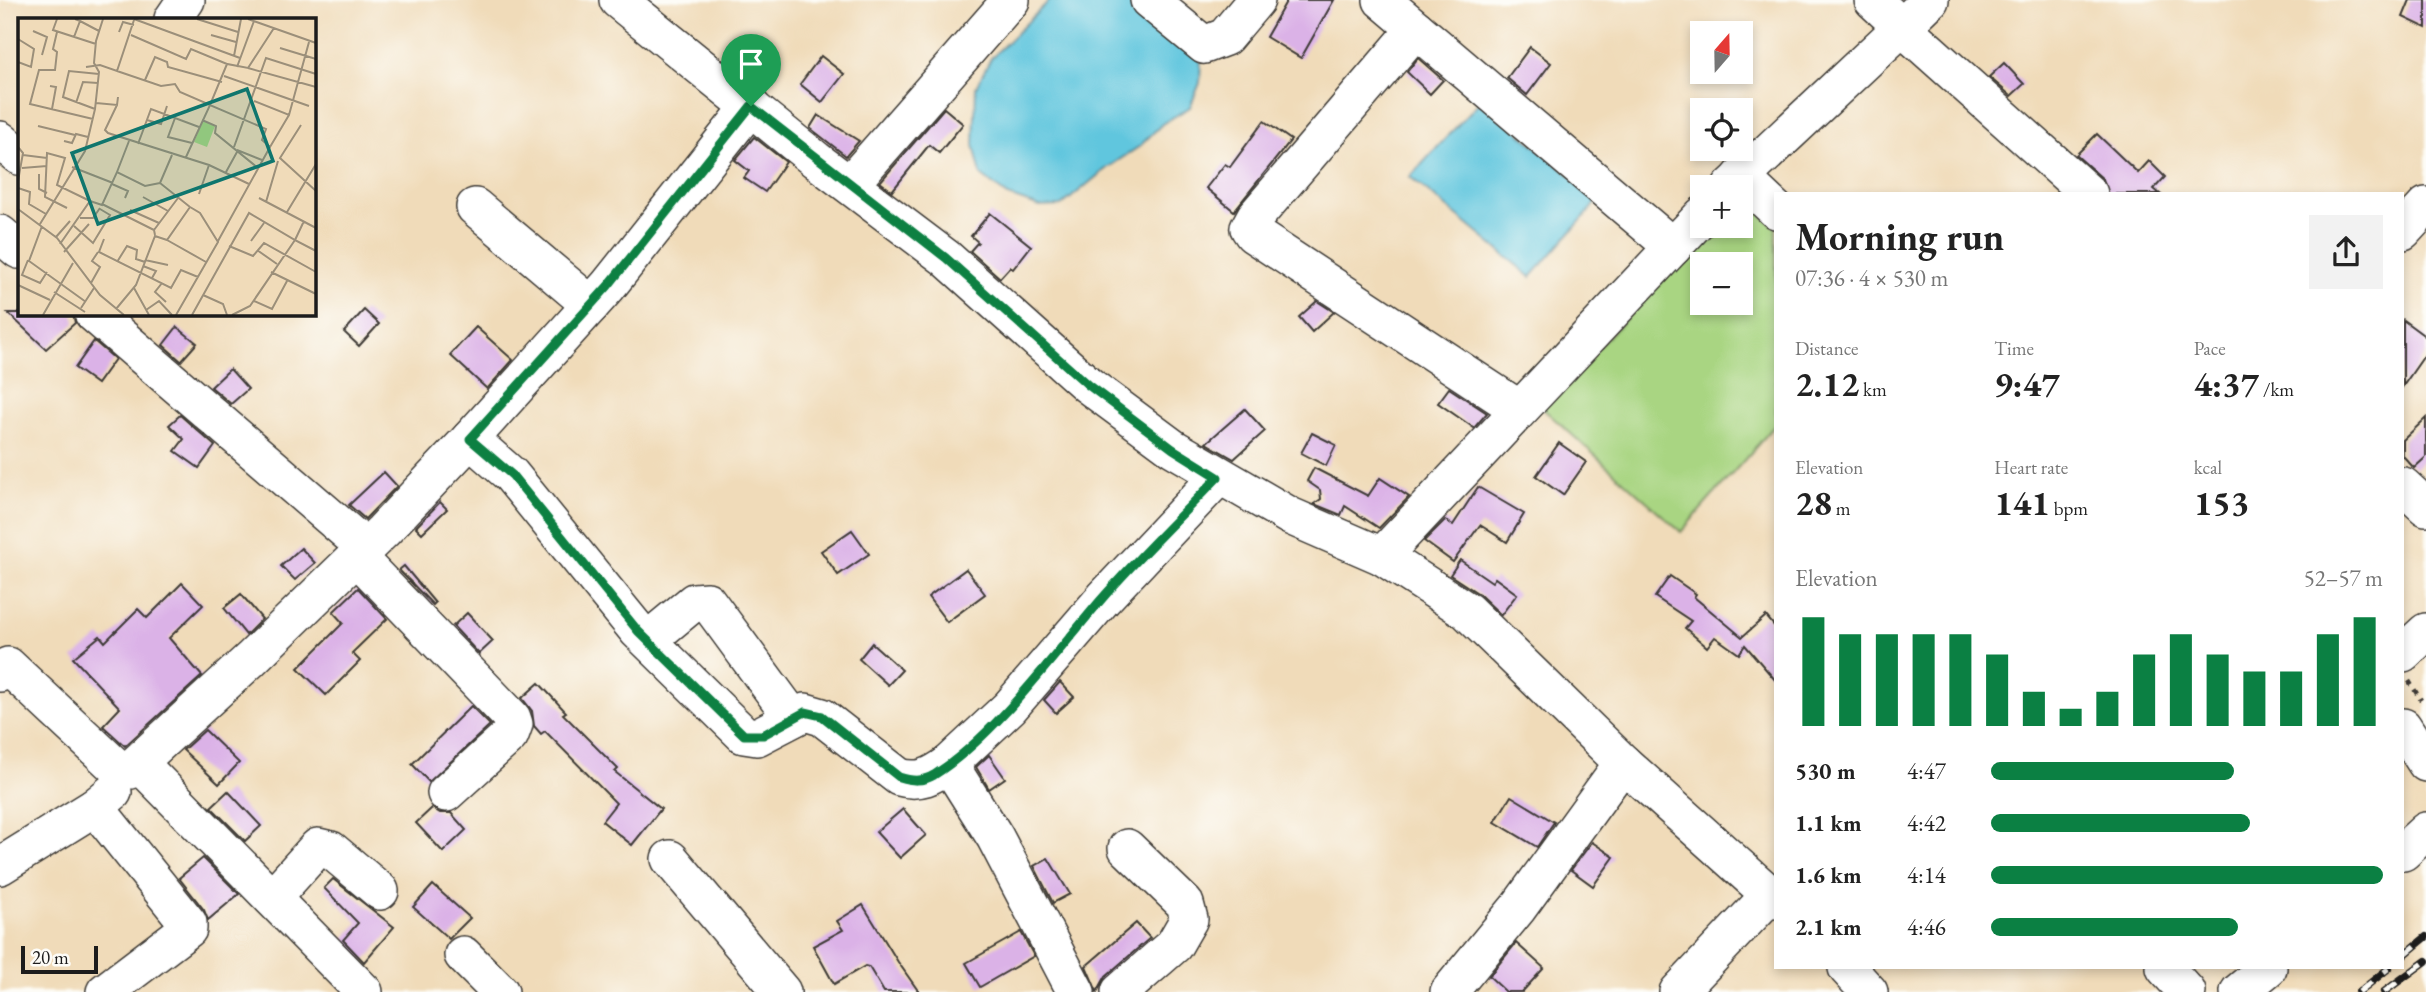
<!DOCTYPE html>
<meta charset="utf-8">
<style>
body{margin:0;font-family:"EB Garamond",serif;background:#f2f2f2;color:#222;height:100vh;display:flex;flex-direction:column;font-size:26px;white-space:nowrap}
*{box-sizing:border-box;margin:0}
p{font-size:23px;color:#767676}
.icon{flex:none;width:38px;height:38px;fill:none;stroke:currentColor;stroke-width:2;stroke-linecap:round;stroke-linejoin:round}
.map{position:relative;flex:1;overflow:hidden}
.side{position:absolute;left:1774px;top:192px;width:630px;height:777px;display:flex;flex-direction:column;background:#fff;border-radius:0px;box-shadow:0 4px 10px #0003}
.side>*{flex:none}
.needle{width:46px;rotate:20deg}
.fabs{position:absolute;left:1690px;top:21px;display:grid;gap:14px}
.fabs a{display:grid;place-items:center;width:63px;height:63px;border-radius:0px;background:#fff;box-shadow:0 4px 10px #0003;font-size:35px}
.scale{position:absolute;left:21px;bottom:18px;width:77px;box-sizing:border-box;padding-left:7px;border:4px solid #1c1c1c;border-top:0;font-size:19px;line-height:24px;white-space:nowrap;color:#1c1c1c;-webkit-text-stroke:5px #fdfcf7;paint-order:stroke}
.pin{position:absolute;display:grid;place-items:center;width:60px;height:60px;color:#fff;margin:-72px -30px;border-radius:50% 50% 50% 0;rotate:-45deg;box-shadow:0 0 7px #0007}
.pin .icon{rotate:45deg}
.round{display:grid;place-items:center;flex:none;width:74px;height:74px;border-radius:0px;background:#f2f2f2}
.overview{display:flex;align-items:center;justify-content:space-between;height:119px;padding:0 21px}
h1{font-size:38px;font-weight:700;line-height:52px}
.figures{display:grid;grid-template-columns:repeat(3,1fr);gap:10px;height:119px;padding:7px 21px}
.figures div{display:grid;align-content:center}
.figures b{font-size:35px;font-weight:700}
.figures small{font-size:19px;font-weight:400}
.figures p{font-size:19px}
.chart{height:196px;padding:14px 21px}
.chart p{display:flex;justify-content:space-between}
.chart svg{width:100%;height:126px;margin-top:7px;stroke:#0b8043;stroke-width:6}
ul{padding:0 21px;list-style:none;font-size:23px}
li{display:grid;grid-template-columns:112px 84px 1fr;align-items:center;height:52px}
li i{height:18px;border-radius:9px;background:#0b8043}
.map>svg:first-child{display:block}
.green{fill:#a9d582;stroke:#62784f;stroke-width:2;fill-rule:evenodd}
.water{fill:#60c6de;stroke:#3e717d;stroke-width:2}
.building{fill:#dbb2e7}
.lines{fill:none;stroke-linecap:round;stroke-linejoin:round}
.minor-casing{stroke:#3c3934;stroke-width:40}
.path{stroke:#3c3934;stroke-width:4.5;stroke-dasharray:5 5;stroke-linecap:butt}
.minor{stroke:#fff;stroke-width:37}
.rail-casing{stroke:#1c1c1c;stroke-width:8}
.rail{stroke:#fdfcf7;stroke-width:5;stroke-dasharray:16;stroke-linecap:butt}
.route-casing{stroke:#fff;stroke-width:14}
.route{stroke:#0b8043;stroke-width:9}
.inset-road{fill:none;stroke:#9b8f7a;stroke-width:2}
.view{fill:#0f766e;fill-opacity:0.15;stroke:#0f766e;stroke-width:3.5}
.inset-edge{fill:none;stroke:#1c1c1c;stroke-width:3.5}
</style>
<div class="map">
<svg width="2426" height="992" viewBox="0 0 2426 992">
<rect width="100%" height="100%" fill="#fdfcf7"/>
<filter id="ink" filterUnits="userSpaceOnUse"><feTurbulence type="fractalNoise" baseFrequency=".0143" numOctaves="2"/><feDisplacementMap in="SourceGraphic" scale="14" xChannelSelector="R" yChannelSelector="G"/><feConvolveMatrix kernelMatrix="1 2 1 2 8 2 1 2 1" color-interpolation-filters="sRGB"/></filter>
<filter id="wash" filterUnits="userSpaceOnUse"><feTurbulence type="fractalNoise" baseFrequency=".00686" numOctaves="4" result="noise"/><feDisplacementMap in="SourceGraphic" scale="28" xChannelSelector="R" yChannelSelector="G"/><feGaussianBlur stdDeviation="1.57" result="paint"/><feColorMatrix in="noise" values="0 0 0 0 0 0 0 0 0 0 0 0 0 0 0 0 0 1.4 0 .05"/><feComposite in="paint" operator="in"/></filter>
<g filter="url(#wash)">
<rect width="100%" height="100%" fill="#f0dbb9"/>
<!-- green -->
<path class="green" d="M1741 197 1776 227V424L1681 532 1541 407 1714 226H1741ZM1703 264H1741V303H1703Z"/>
<!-- water -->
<g class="water">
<path d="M1050 0H1130L1201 56 1200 83 1190 107 1162 124 1140 146 1107 168 1061 206 1040 207 1008 196 981 175 974 145 976 87 991 58Z"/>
<path d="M1481 100 1599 200 1531 277 1410 177Z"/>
</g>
<g id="blocks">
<!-- building -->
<g class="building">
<path d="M1287 0H1334L1301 58 1266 37Z"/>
<path d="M2410 0H2426V28L2403 17Z"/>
<path d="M1530 47 1551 63 1527 95 1507 78Z"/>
<path d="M821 56 844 74 822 102 800 84Z"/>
<path d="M1418 58 1443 80 1430 94 1407 72Z"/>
<path d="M2004 63 2024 84 2011 96 1989 77Z"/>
<path d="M944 108 963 124 939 153 929 145 892 191 880 182Z"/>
<path d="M818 115 859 141 846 156 810 128Z"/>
<path d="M1264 121 1291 140 1234 211 1206 188 1225 164 1230 167Z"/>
<path d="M2097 134 2138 173 2149 161 2165 177 2154 189 2160 194H2109L2103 179 2076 155Z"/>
<path d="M754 137 786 162 765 192 744 178 749 171 735 160Z"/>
<path d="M990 213 1031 246 1013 269 1010 267 1000 278 970 251 978 242 971 236Z"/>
<path d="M1317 301 1334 312 1312 332 1299 317Z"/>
<path d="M364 310 379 324 359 346 344 332Z"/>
<path d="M8 313H73L75 323 46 349Z"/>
<path d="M2403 320 2426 337V353L2403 386Z"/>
<path d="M177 327 197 343 181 361 163 345Z"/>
<path d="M476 327 513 360 487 389 450 355Z"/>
<path d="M94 341 115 359 97 384 75 368Z"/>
<path d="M230 369 248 389 231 404 211 387Z"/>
<path d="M1449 388 1487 413 1474 428 1438 403Z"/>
<path d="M1245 409 1265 431 1234 459 1206 443Z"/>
<path d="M180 415 215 446 199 468 175 451 184 439 169 425Z"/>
<path d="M2426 418V457L2414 468 2403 456V440Z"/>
<path d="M1312 433 1336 445 1326 466 1301 453Z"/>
<path d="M1559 443 1586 462 1563 495 1536 476Z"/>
<path d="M1314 468 1368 496 1380 478 1409 497 1379 528 1345 506 1341 515 1314 504 1321 499 1320 490 1307 481Z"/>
<path d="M384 472 397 486 365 519 349 505Z"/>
<path d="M1478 487 1524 514 1507 542 1480 525 1453 562 1424 541 1445 520 1453 525Z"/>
<path d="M440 502 447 509 422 533 416 527Z"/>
<path d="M852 530 869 554 838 575 821 551Z"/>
<path d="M301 548 315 563 295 580 281 566Z"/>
<path d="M1460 560 1492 582 1495 578 1517 594 1501 615 1479 594 1450 575Z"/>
<path d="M404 566 435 603 433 605 399 570Z"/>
<path d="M966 569 985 594 947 622 928 597Z"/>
<path d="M1670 576 1696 594 1694 597 1742 637 1766 616 1776 628V681L1745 645 1739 654 1715 637 1707 647 1685 628 1691 621 1655 597Z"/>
<path d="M182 583 203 605 169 638 202 676 125 746 103 726 120 708 73 658 100 636 105 642 138 609 147 618Z"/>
<path d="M358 588 387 619 352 653 360 661 326 695 298 668 343 623 333 612Z"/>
<path d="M241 594 262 619 246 635 224 608Z"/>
<path d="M467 613 493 641 479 654 453 626Z"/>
<path d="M872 643 902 670 888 685 859 659Z"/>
<path d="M1060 682 1074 697 1056 713 1044 700Z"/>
<path d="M539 683 566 712 563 714 618 769 615 772 661 809 632 845 602 821 616 803 545 731 541 734 534 726 532 711 522 698Z"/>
<path d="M471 706 490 725 429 782 412 764Z"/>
<path d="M205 730 239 763 219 784 183 750Z"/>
<path d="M989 755 1005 778 989 789 976 767Z"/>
<path d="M228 791 261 826 245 841 211 807Z"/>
<path d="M1511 796 1554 822 1537 847 1495 822Z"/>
<path d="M432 808 440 813H451L466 830 443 852 416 823Z"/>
<path d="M903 809 926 835 900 858 876 832Z"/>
<path d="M1592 842 1614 857 1593 886 1571 870Z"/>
<path d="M203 858 239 894 208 920 204 910 179 878Z"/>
<path d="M1048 858 1070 894 1053 903 1034 866Z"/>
<path d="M333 879 394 927 364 962 343 940 358 923 324 888Z"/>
<path d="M433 885 470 918 449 939 413 907Z"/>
<path d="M863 905 898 962 919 992H884L869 967 865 966 834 984 813 946 843 930 837 921Z"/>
<path d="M1136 923 1150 938 1106 976 1097 992 1086 966Z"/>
<path d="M1021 932 1034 956 980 987 966 963Z"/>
<path d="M1516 943 1544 968 1522 992H1506L1489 976Z"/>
</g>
</g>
</g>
<g filter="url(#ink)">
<use href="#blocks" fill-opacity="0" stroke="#3c3934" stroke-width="2"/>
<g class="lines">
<defs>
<g id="minor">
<path d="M618 0 816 160 946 258 1088 385 1173 448 1290 516 1382 556 1467 611 1623 763 1518 908 1449 992"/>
<path d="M1149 0 1204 45 1225 37 1256 0"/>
<path d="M1382 0 1673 247"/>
<path d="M1873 0 1902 27 1930 0"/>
<path d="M173 19 186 0"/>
<path d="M1416 29 1255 217 1249 228 1253 234 1519 409"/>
<path d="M0 140 19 156"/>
<path d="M1741 177 1776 210"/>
<path d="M850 184 1011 0"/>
<path d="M1731 187 1902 27 2089 194"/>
<path d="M475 207 591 305"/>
<path d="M2403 231 2426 206"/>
<path d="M0 234 19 250"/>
<path d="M93 313 366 548"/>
<path d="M470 439 608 286 751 106"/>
<path d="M2403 486 2426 507"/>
<path d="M1382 556 1703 215"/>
<path d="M357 557 512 718 514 724 510 735 446 793"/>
<path d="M648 640 694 602 707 601 793 718"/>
<path d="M2403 653 2426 632"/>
<path d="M0 673 8 666 116 767 130 770 251 659 383 531 470 439 511 475 638 631 744 735 757 737 805 712 822 717 899 777C920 783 932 776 949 764"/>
<path d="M2403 727 2426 763"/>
<path d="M139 763 364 992"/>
<path d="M1623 763 1776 900"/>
<path d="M95 807 188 923V929L105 992"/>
<path d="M2403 852 2426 831"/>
<path d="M670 859 782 992"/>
<path d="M0 866 95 807 113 792"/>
<path d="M272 898 318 847 331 850 380 891"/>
<path d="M463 955 500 992"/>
<path d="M1847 968 1869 992"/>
<path d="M2165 968 2187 992"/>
<path d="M1076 992 995 837 949 764 1010 707 1104 598 1218 477"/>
<path d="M1120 992 1174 945 1189 919 1185 904 1127 848"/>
<path d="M1678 992 1771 894"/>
<path d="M2239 992 2268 968"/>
</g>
</defs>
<!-- minor casing -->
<use href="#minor" class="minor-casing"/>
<!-- path -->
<path class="path" d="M2409 681 2421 700"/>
<!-- minor -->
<use href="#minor" class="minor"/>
<defs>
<g id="rail">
<path d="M2403 956 2426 937"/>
<path d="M2359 992 2389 968"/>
<path d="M2384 992 2426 961"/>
</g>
</defs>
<!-- rail casing -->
<use href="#rail" class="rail-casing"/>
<!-- rail -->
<use href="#rail" class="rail"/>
</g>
</g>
<g class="lines" filter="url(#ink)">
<defs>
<path id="route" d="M751 106 946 258 1088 385 1173 449 1218 477C1179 518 1137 558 1100 601 1054 655 994 737 934 775 922 782 912 781 899 777L822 716 805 712 763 735H744L638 631 512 475 470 439 608 286Z"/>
</defs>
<!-- route casing -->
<use href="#route" class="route-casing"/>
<!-- route -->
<use href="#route" class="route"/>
</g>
<!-- overview -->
<g transform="translate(18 18)">
<rect width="298" height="298" fill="#f0dbb9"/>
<path d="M185 103 197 108 189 129 176 124Z" fill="#a9d582"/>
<path class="inset-road" d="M39 1 35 12 78 26M116 1 222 40M179 1 220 14M230 1 298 25M62 3 81 13M15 13 29 19 24 37M39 14 35 31 39 34 37 52H21L12 86 75 101M101 14 105 4 116 7M113 17 168 41 173 31 209 46M193 17 218 24M56 19 62 3 57 1M0 21 16 31 13 49 0 44M262 30 298 41M216 38 223 1M68 49 82 47 99 53 116 2M219 49 236 3M230 50 298 69M99 53 143 68 157 66 162 74 192 87 209 46 230 50 256 10M206 58 291 88M127 62 137 39 149 44 150 49 204 64M32 68 38 69 34 91M236 83 271 97 291 24M58 85 65 64 80 65M78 85 99 87 100 79M99 87 87 112 90 115 191 147 181 176M77 91 45 79 51 53 81 56M157 100 150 119 174 125M129 102 143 106 149 88M184 102 198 108 197 115 240 150M283 107 262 140 298 173M20 108 57 117M46 123 54 125 58 116 70 119M120 126 133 91 181 109M0 129 5 135 0 163M216 129 248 40 298 56M219 132 244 142M5 137 29 140M154 137 142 165 172 189M168 139 192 87 248 111 244 122 252 129 271 97M191 147 231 166M54 149 95 165M4 150 29 148M99 154 111 123M208 154 219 134M21 156V171L29 175M94 166 110 173 107 180M0 170 12 174 11 186 28 196M125 179 150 193M241 180 298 210M248 184 260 143M84 186 136 212 137 217M49 190 27 179 29 135 47 140 39 167 72 183M0 191 39 220 82 277 106 297M112 192 141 205M269 194 298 146M62 200H75L82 190M22 206 67 133 77 91 81 54 76 45 78 23 85 1M24 208 11 243 68 284M56 208 75 225 92 197 82 191M136 212 160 180M38 219 52 203M86 221 81 234 153 270 163 252 180 259M149 222 188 244M200 223 252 129M233 223 246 205M42 226 72 183 84 187 99 154 127 168 142 165M211 228 235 238 246 225 298 254M239 232 259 246M46 234 71 206M10 242 4 257 22 265 29 254M127 242 150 247M99 244 109 228 119 232 118 241 127 244M125 248 138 253 134 260M253 254 298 276M73 265 82 249 74 243 80 234M144 265 137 274 148 284M0 267 32 282M116 270 131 297M36 274 67 294M185 277 205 286 209 297M236 283 254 291 269 263M63 290 76 270M98 291 118 267 137 218 149 222 172 189 182 195 200 224 158 297M128 292 141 283 154 297M25 297 55 245M174 297 231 195 277 222 286 203M214 297 232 288 277 222 298 233"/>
<path class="view" d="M229 71 255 143 80 206 54 135Z"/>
<rect width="298" height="298" class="inset-edge"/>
</g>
</svg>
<div class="fabs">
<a><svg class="needle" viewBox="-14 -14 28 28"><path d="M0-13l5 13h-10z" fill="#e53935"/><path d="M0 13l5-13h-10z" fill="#767676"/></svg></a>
<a><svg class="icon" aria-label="locate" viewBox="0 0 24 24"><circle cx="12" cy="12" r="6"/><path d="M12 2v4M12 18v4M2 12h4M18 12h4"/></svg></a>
<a>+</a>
<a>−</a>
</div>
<div class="scale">20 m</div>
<div class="pin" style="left:751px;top:106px;background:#1e9e55"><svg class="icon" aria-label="arrive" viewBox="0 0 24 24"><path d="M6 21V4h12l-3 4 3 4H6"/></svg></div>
<section class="side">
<div class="overview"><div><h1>Morning run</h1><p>07:36 · 4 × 530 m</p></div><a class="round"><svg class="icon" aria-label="share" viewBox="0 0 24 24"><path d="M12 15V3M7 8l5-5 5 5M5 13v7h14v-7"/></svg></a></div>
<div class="figures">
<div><p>Distance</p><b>2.12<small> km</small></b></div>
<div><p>Time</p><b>9:47</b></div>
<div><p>Pace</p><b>4:37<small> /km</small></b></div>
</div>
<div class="figures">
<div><p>Elevation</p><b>28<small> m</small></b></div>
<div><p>Heart rate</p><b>141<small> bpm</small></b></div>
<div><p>kcal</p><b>153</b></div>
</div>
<div class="chart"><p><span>Elevation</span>52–57 m</p>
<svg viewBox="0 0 160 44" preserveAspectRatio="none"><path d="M5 44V6M15 44V12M25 44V12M35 44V12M45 44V12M55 44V19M65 44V32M75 44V38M85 44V32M95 44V19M105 44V12M115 44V19M125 44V25M135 44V25M145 44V12M155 44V6"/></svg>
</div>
<ul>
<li><b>530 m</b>4:47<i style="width:62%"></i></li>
<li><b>1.1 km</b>4:42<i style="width:66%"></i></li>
<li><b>1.6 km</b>4:14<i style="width:100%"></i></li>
<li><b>2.1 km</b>4:46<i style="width:63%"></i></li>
</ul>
</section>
</div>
